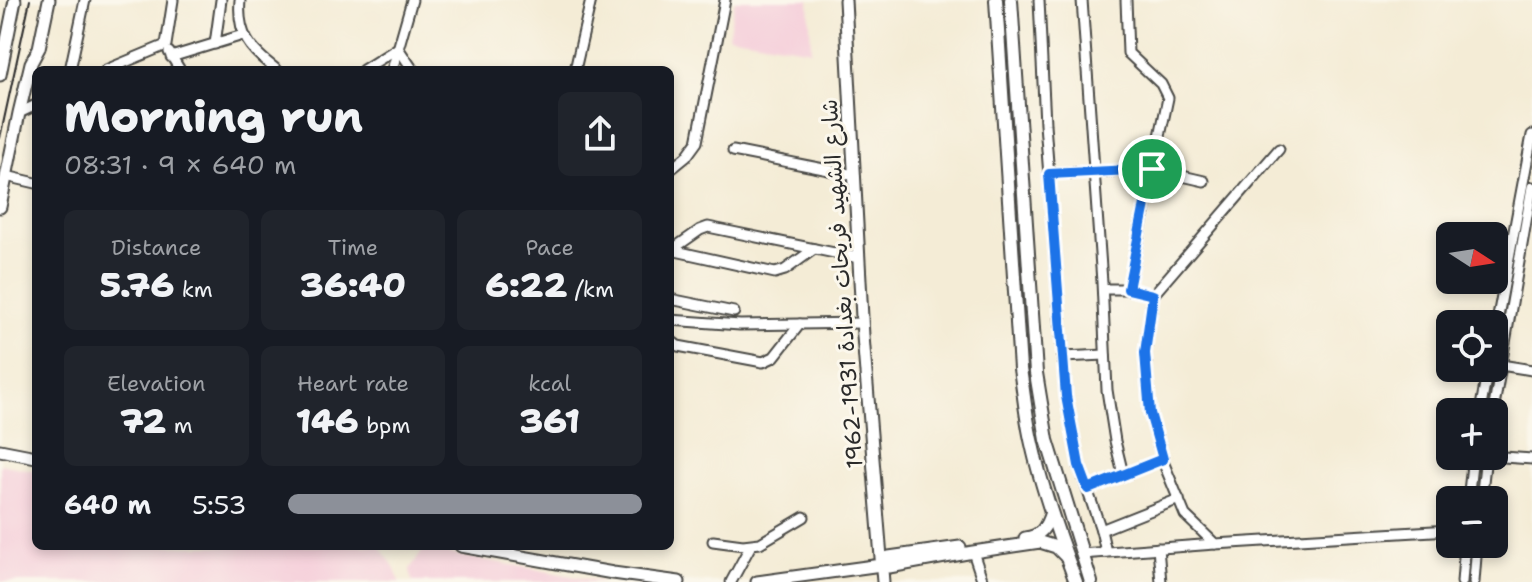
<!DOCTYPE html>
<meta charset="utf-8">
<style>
body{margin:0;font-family:"Shantell Sans","Playpen Sans Arabic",sans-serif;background:#20242c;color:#f1f3f6;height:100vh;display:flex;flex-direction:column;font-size:30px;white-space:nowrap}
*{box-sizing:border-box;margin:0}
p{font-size:26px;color:#9ea1a6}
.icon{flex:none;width:44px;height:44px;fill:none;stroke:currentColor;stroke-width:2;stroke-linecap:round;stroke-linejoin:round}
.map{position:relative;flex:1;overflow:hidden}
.sheet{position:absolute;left:32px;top:66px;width:642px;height:484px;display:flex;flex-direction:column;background:#171b24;border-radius:12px;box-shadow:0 4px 12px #0003}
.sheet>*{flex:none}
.needle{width:52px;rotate:102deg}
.buttons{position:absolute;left:1436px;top:222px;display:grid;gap:16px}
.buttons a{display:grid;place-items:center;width:72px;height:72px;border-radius:12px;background:#171b24;box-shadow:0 4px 12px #0003;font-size:40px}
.pin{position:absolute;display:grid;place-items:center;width:68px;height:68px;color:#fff;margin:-34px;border:4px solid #fff;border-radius:50%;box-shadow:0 2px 8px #0007}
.round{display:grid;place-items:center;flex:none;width:84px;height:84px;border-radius:12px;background:#20242c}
.headline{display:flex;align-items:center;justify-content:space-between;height:136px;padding:0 32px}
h1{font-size:44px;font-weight:800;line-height:60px}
.metrics{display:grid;grid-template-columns:repeat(3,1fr);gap:12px;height:136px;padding:8px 32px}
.metrics div{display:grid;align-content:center;border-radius:12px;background:#20242c;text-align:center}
.metrics b{font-size:34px;font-weight:800}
.metrics small{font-size:22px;font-weight:400}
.metrics p{font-size:22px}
ul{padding:0 32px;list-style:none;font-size:26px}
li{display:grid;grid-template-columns:128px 96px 1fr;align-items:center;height:60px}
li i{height:20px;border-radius:10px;background:#8c9099}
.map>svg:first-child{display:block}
.built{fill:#f5cfda}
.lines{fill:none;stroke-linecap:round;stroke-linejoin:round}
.minor-casing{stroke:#494845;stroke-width:13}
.major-casing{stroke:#494845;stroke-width:15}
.highway-casing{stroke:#494845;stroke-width:16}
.minor{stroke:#fff;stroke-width:9}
.major{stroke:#fff;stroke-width:11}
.highway{stroke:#fff;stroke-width:12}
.tram{stroke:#2b2b2b;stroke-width:2}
.route-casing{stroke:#fff;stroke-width:16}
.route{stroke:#1a73e8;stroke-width:10}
.labels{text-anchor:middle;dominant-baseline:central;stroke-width:6;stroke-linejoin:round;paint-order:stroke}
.street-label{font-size:22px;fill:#2b2b2b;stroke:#fbf7ec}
</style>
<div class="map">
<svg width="1532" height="582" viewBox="0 0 1532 582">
<rect width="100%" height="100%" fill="#fbf7ec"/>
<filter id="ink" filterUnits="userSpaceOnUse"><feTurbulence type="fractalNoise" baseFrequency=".0125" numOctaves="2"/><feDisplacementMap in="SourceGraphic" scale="16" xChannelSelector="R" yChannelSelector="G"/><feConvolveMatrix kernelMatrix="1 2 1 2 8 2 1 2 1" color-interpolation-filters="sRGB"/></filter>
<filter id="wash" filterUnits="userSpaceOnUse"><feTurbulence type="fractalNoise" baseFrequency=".006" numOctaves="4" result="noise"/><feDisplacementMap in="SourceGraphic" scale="32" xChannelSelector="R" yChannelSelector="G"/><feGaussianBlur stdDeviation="1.8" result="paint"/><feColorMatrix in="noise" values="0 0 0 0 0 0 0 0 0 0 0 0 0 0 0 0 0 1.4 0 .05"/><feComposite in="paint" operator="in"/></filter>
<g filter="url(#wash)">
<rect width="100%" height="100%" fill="#f4ecd6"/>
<!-- built -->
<g class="built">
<path d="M735 0H809L811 50 728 36Z"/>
<path d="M0 464 36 471V546H379L393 565 400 582H0Z"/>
<path d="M424 549 604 582H412L410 569Z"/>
</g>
</g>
<g filter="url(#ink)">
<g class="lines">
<defs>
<g id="minor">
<path d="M240 0C237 35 250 50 277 70"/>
<path d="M1039 0 1045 124 1066 396 1079 465 1101 530 1106 552"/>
<path d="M1082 0 1102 282 1107 390 1115 441 1123 474"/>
<path d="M1126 0 1128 53 1161 84 1168 98 1128 289"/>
<path d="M215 44 221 0"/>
<path d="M169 52 180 70"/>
<path d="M171 57 243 35"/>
<path d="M70 70 85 0"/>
<path d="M106 70 166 45 173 0"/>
<path d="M363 70 398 48 413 70"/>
<path d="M392 70 412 0"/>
<path d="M575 70 591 0"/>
<path d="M19 113 36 105"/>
<path d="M733 151 854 175"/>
<path d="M670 170 686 157 697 142 725 0"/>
<path d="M1049 174 1152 169 1204 181"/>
<path d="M6 176 36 183"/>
<path d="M671 250 775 273 785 270 814 249"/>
<path d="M670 251 700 230 708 227 859 258"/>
<path d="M1103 289H1128L1153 295"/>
<path d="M670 299 734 312"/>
<path d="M670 320 740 325 862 323"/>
<path d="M1494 338 1532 135"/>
<path d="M670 340 678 346 763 362 774 357 800 324"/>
<path d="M1063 357 1105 355"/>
<path d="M1501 365 1532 370"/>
<path d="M1480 412 1488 368"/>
<path d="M1493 412 1532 187"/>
<path d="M1489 456 1532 459"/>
<path d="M1088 489 1163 459"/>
<path d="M1468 500 1473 456"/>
<path d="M1481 500 1486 456"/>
<path d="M1101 530 1179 499"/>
<path d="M713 541 743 545 760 543 804 517"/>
<path d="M1215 544 1450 530"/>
<path d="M1158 548 1161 582"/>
<path d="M973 552 983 582"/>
<path d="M1081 554 1215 544 1185 515 1164 464 1150 413 1145 353 1153 295 1279 149"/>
<path d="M731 582 751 545"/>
<path d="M1462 582 1465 544"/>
<path d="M1474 582 1477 544"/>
</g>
<g id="major">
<path d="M845 0 863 336 883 582"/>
<path d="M0 75 15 0"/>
<path d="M0 207 19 113 31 63 39 48 49 0"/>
<path d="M0 450 36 457"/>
<path d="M1025 538C1041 536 1046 528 1051 512"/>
<path d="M461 546 613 573 679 582"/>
<path d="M881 565 889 557 960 547"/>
<path d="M757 582 881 565 889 567 973 552 1040 542 1056 547 1066 557"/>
</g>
<g id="highway">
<path d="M996 0 1020 369C1024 394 1026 419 1032 444 1042 490 1059 537 1076 582"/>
<path d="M1011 0 1036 373 1047 440 1091 582"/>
</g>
</defs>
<!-- minor casing -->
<use href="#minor" class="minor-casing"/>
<!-- major casing -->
<use href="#major" class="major-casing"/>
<!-- highway casing -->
<use href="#highway" class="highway-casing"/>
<!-- minor -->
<use href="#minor" class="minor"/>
<!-- major -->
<use href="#major" class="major"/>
<!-- highway -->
<use href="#highway" class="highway"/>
<!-- tram -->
<path class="tram" d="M0 138 30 0"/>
</g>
</g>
<g class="lines" filter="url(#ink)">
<defs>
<path id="route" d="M1152 169 1128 289 1153 295 1145 353 1150 413 1163 459 1088 489 1079 465 1066 396 1049 174Z"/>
</defs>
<!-- route casing -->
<use href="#route" class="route-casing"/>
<!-- route -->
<use href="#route" class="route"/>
</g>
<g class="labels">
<!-- street labels -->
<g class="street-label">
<text transform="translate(842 284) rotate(-94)">شارع الشهيد فريحات بغدادة 1931-1962</text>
</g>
</g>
</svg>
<div class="buttons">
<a><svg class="needle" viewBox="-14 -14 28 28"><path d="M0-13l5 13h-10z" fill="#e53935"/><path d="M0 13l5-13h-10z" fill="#9ea1a6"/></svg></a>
<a><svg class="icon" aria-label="locate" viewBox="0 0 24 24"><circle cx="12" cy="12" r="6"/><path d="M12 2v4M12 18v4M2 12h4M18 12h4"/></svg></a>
<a>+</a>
<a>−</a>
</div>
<div class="pin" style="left:1152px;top:169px;background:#1e9e55"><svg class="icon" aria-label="arrive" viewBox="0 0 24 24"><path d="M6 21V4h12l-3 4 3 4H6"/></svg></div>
<section class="sheet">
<div class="headline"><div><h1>Morning run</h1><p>08:31 · 9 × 640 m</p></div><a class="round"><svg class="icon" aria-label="share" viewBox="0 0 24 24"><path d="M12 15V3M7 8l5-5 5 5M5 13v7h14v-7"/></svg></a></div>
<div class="metrics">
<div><p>Distance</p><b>5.76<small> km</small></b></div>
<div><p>Time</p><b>36:40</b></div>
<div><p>Pace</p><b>6:22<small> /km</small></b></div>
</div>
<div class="metrics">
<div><p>Elevation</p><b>72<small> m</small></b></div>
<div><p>Heart rate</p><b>146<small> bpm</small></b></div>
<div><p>kcal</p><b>361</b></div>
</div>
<ul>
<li><b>640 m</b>5:53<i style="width:100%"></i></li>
</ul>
</section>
</div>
